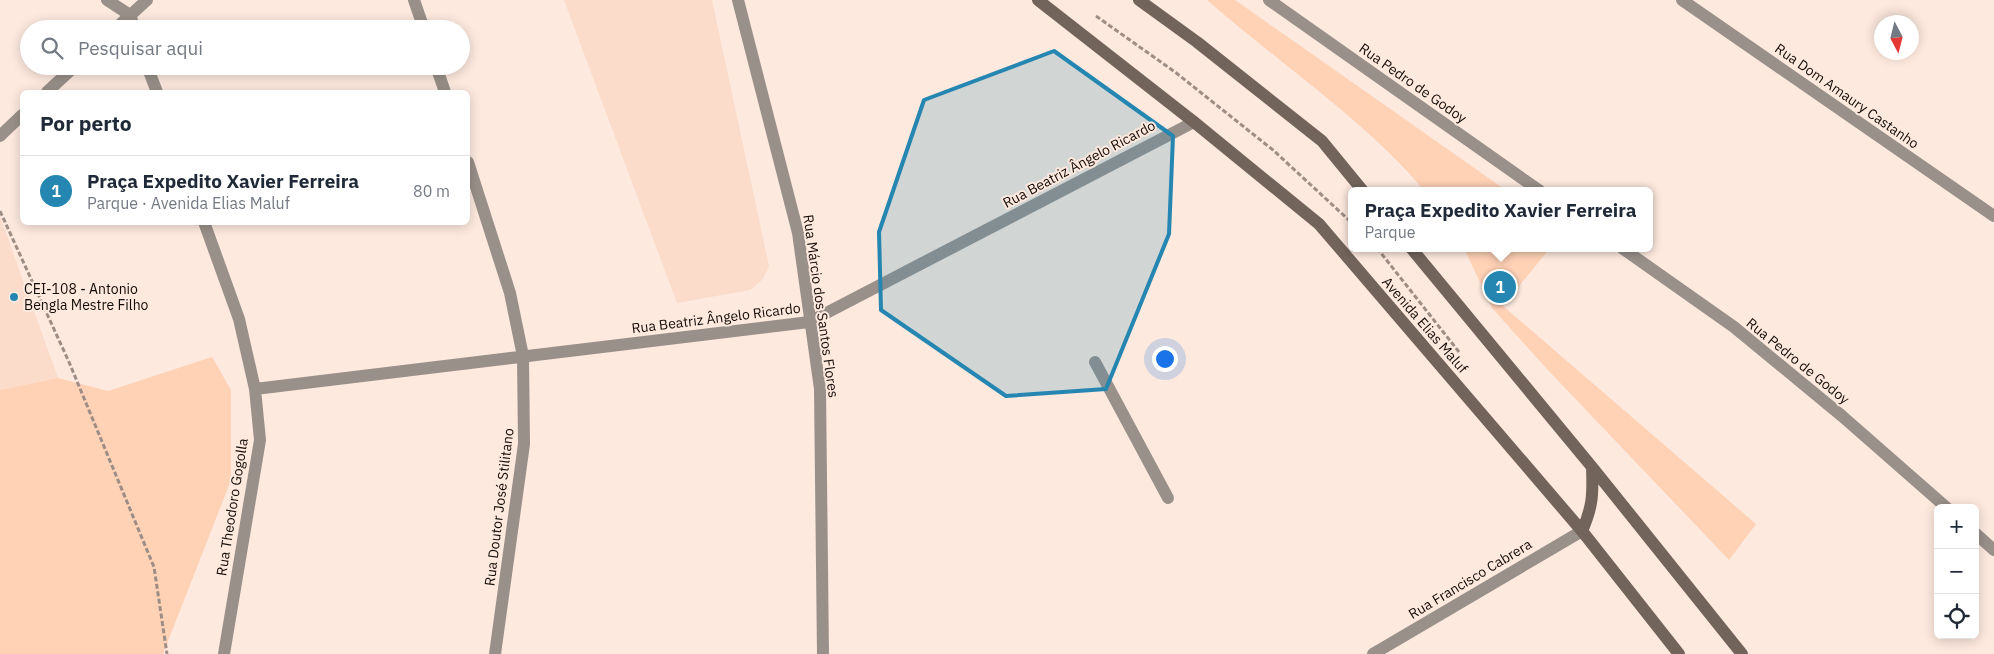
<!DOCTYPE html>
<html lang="pt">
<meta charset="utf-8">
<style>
body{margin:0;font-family:"IBM Plex Sans",sans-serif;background:#f2f2f3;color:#1f2937}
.controls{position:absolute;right:15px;bottom:15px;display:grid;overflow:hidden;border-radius:8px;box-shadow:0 2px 12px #0003}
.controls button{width:45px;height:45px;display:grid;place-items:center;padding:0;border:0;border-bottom:1px solid #e0e1e3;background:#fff;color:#1f2937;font:25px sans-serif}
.compass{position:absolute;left:1874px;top:15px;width:45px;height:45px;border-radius:50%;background:#fff;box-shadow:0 2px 12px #0003;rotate:173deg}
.you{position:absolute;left:1164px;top:358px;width:18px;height:18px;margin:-12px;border:4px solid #fff;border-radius:50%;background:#1a73e8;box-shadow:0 0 0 8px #1a73e833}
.badge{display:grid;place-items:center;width:32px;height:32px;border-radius:50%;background:#2486b1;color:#fff;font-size:16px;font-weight:700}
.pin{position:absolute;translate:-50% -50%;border:2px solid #fff;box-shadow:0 1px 5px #0006}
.popup{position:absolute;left:1348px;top:187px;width:305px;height:65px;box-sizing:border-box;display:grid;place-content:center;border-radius:8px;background:#fff;filter:drop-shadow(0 1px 4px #0005);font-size:16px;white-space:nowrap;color:#747a83}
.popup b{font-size:19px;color:#1f2937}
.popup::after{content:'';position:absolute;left:50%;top:100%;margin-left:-10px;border:10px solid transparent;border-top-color:#fff}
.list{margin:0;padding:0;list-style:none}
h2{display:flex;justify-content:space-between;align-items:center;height:65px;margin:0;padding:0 20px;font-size:21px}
h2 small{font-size:16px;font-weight:400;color:#747a83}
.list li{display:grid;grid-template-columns:32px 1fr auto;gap:15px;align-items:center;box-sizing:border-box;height:70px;padding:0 20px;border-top:1px solid #e0e1e3}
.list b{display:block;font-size:19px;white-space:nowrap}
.list p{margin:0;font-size:16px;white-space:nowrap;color:#747a83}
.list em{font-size:16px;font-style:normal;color:#747a83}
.icon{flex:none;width:28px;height:28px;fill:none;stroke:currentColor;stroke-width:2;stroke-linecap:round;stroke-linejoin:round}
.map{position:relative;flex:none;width:1994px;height:654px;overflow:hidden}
.search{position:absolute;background:#fff;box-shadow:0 2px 12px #0003;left:20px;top:20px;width:450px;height:55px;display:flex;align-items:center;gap:12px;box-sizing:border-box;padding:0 18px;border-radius:28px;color:#747a83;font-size:19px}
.panel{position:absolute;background:#fff;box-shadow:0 2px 12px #0003;left:20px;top:90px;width:450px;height:135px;border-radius:8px}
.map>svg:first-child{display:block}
.built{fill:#fbdcca}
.green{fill:#ffd1b5}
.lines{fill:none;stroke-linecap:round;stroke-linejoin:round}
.path{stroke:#9d8d85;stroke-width:3;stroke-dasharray:5 2.5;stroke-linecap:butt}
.service{stroke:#9a908a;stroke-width:12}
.minor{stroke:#9a908a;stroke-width:12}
.tertiary{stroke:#9a908a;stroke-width:12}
.secondary{stroke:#72645b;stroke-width:12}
.marked{fill:#2486b1;fill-opacity:0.2;stroke:#2486b1;stroke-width:4;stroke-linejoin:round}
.poi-dot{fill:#2486b1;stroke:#fde9de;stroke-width:2}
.labels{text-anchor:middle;stroke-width:4;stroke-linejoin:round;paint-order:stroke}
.street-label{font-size:14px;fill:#130b07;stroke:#fde9de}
.poi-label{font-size:14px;fill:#130b07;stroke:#fde9de;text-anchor:start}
</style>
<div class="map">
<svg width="1994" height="654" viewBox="0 0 1994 654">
<rect width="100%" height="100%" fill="#fde9de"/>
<path class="built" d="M564,0H712L769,266L763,279L750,290L677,303Z
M0,216L58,378L0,390Z"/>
<path class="green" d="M1207,0H1235L1507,191H1424C1401,162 1374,138 1345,113C1300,75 1252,39 1207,0Z
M1464,248H1550L1503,306L1756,524L1729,560L1546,368L1492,308Z
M212,357L231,390V480L163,654H0V390L58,378L108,391Z"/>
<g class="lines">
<path class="path" d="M1096,16L1175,72L1273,150L1351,222
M0,211L69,362L154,567L167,654
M1377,248L1459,352"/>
<path class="service" d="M1095,362L1168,498"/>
<path class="minor" d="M107,0L130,15L135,29
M414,0L424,29
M1269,0L1540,191
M1682,0L1994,216
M115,29L147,0
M147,66L157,92
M436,66L445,92
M47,92L75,66
M0,136L22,115
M468,162L510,293L523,356L524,444L495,654
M204,222L239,319L255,389L260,440L224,654
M1622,248L1734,327L1842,416L1947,508
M255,389L809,322L1194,122
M1975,533L1994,550
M1373,654L1582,531"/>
<path class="tertiary" d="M738,0L798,233L820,389L823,654"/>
<path class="secondary" d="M1038,0L1194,122L1319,224L1582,531L1679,654
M1139,0L1197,42L1322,141L1363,191
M1411,248L1592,467L1742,654
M1582,531C1593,506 1593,494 1592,467"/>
</g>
<path class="marked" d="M1054,51L1173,136L1169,234L1106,389L1006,396L881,310L879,232L924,100Z"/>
<circle class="poi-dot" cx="14" cy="297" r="5"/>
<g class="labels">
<g class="street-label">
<text transform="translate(1413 83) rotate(35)" y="5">Rua Pedro de Godoy</text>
<text transform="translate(1847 96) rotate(35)" y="5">Rua Dom Amaury Castanho</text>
<text transform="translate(1079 164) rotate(-28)" y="5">Rua Beatriz Ângelo Ricardo</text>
<text transform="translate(821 306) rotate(82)" y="5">Rua Márcio dos Santos Flores</text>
<text transform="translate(716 318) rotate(-7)" y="5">Rua Beatriz Ângelo Ricardo</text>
<text transform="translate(1425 325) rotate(49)" y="5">Avenida Elias Maluf</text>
<text transform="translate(1798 361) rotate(39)" y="5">Rua Pedro de Godoy</text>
<text transform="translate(232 507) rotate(-81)" y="5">Rua Theodoro Gogolla</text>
<text transform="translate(499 507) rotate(-83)" y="5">Rua Doutor José Stilitano</text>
<text transform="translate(1470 579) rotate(-31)" y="5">Rua Francisco Cabrera</text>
</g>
<g class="poi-label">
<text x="24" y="294">CEI-108 - Antonio<tspan x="24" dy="16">Bengla Mestre Filho</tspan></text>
</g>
</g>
</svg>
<div class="controls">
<button>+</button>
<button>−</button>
<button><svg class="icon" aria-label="locate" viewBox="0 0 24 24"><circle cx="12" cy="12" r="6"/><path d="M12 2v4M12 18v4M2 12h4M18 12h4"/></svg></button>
</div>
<svg class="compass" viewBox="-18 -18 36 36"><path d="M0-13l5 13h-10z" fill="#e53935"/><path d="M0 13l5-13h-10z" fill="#747a83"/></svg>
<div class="you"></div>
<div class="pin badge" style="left:1500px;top:287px">1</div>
<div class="popup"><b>Praça Expedito Xavier Ferreira</b>Parque</div>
<div class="search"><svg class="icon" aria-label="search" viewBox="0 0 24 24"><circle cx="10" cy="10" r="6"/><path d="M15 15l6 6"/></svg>Pesquisar aqui</div>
<section class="panel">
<h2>Por perto<small></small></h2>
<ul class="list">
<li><span class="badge">1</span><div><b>Praça Expedito Xavier Ferreira</b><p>Parque · Avenida Elias Maluf</p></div><em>80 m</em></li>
</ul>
</section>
</div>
